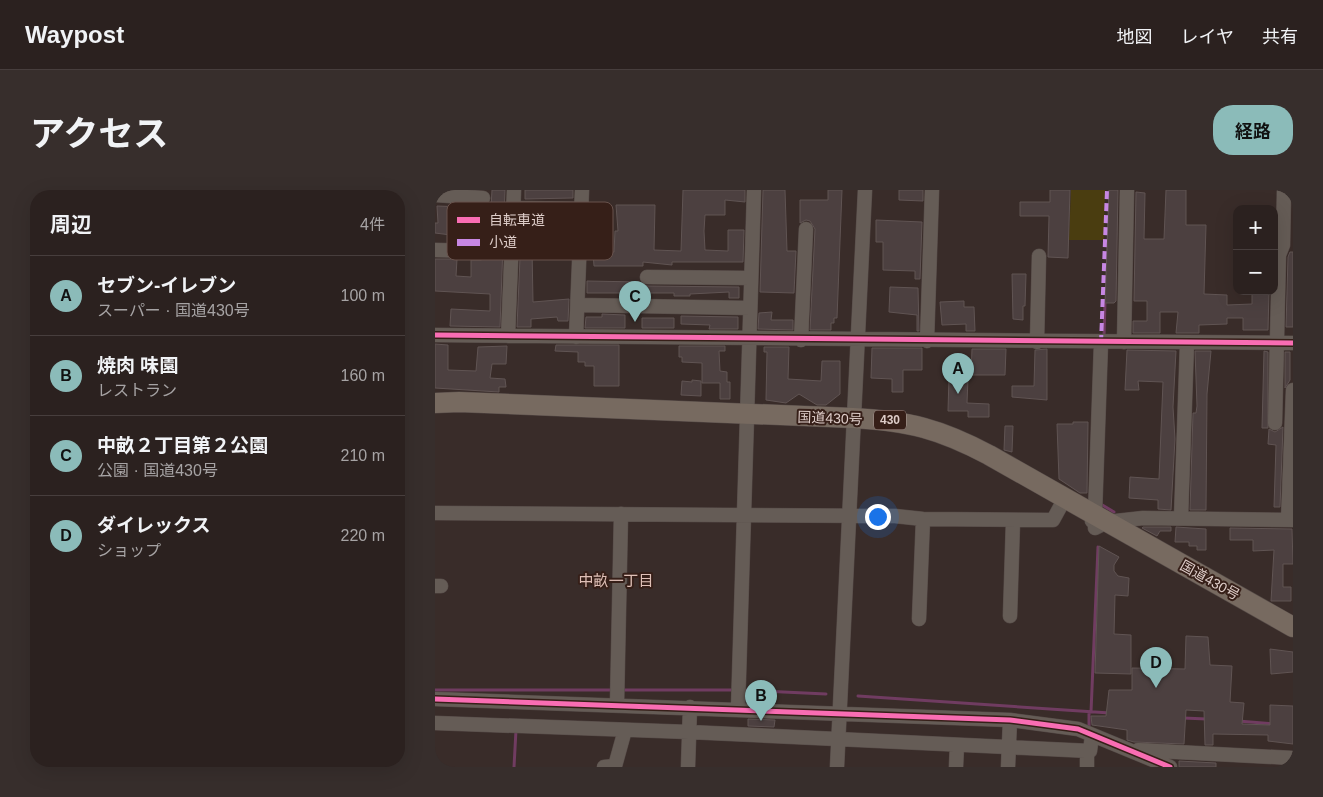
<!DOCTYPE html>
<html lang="ja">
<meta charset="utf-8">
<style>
body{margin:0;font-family:Helvetica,"Noto Sans JP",sans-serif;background:#372e2c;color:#f1f3f6}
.controls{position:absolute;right:15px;top:15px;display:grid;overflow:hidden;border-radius:10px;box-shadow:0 5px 20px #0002}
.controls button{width:45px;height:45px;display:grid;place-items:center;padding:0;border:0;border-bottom:1px solid #473e3d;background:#2b211f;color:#f1f3f6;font:25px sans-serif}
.you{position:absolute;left:442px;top:326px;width:18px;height:18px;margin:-12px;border:4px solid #fff;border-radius:50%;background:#1a73e8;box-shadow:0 0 0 8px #1a73e833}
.badge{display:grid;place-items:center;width:32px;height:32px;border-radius:50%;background:#8bbbb9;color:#111;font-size:16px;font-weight:700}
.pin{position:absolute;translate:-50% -41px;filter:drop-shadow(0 1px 2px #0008)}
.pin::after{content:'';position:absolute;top:26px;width:18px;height:15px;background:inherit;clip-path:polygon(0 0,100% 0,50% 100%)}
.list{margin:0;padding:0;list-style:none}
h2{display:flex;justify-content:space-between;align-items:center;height:65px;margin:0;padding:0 20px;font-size:21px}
h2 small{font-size:16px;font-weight:400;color:#a6a3a4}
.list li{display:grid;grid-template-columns:32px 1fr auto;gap:15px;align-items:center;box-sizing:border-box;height:80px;padding:0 20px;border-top:1px solid #473e3d}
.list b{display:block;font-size:19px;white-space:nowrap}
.list p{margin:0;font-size:16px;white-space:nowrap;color:#a6a3a4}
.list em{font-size:16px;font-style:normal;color:#a6a3a4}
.map{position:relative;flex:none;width:858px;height:577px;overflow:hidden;border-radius:20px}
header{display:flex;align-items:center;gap:30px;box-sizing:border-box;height:70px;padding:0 25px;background:#2b211f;border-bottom:1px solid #473e3d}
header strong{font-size:24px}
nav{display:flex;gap:28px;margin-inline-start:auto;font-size:18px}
.intro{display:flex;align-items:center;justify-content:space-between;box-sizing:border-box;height:120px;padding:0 30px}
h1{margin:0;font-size:35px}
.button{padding:12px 22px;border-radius:20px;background:#8bbbb9;color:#111;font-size:18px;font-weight:700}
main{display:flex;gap:30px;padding:0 30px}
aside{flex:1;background:#2b211f;border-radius:20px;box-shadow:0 5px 20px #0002}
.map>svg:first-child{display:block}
.green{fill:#4a3d10}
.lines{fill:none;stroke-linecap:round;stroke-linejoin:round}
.stream{stroke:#703c61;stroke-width:3}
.building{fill:#4c4040;stroke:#605453}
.minor-casing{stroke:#554a47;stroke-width:15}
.highway-casing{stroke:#554a47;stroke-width:21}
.minor{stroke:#655c56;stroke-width:14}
.highway{stroke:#776a60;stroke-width:20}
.quiet{stroke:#c787e3;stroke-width:4;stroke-dasharray:8 4;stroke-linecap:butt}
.cycleway-casing{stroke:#361f18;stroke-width:8}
.cycleway{stroke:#f96db3;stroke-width:5}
.labels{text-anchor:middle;stroke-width:4;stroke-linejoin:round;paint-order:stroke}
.shield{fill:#361f18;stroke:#ac9994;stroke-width:1}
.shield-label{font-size:12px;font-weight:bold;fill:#decdc9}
.street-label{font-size:14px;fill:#decdc9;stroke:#361f18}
.neighbourhood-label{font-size:15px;fill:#dfc0b7;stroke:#361f18}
.key{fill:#361f18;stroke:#68534d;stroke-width:1}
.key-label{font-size:14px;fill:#decdc9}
</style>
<header>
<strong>Waypost</strong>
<nav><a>地図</a><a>レイヤ</a><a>共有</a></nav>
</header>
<div class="intro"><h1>アクセス</h1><a class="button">経路</a></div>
<main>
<aside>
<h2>周辺<small>4件</small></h2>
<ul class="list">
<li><span class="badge">A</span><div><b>セブン-イレブン</b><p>スーパー · 国道430号</p></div><em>100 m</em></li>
<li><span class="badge">B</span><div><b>焼肉 味園</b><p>レストラン</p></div><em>160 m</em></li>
<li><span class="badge">C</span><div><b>中畝２丁目第２公園</b><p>公園 · 国道430号</p></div><em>210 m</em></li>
<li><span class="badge">D</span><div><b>ダイレックス</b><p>ショップ</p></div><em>220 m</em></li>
</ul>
</aside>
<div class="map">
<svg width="858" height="577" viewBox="0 0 858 577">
<rect width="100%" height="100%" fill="#392c29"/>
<path class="green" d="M636,0H670L669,50H634Z"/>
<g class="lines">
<path class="stream" d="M669,147L670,111
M664,313L679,322
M0,500H179
M186,500H299
M309,500L391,504
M423,506L675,523
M656,522L663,357
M748,528L772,529
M803,531L839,534
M654,536V522
M79,577L81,540"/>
</g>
<path class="building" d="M57,0H70L65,137L15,136L16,119L55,121V104L0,101V69H22L21,86L36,87V70H46L54,66L55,50L36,49V27H26L24,46L0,43V33H3L2,16L56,18Z
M90,0H138V8L90,9Z
M248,0H310V12L290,10V25H270L269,41L270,60L293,61V40H309L308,72H237V75L208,72V76H159L158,62H179L180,41H183L181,15H220L219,60L246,61Z
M328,0H350L352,61H361L359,103L325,102Z
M393,0H407L402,128H399V133H396V140H375L380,39L375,31L371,30L365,33V10H393Z
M464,0H488V11L464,10Z
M615,0H635L633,68L613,67L614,26H585V12H615Z
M674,0H683L681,111L679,113H670Z
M731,0H751V35H771L769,104L792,105V115L817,114V101H834L833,140H808V128H792V134L764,135V143H741L743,122H725V143H698V131H712V111H699L701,2L710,3L709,49H729Z
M441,30L487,32L485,89H480V81L448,80V52H441Z
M86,45H100V58H97L98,112L134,109L133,131H123L122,127L96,129V137H82Z
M855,62H858V137H851L853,67Z
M577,84H591L590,116H588V130L578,129Z
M152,91L205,92L212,96L304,97V108H294V102L255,104V106H239V103H152Z
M455,97L483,98L484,141H482V125L454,122Z
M529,111V117H539L540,141H531V134L507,135L505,112Z
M337,122L336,130H358V140L323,139L324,123Z
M167,124L190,125V138H150L151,127H167Z
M246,126L303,127V139H274L275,135L246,134Z
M207,128H239V138H207Z
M0,154L13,155V180L41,181L43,157L72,156L71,174H57L55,188L70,189L71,197H64V202L0,198Z
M121,155H184V196H159V176H150V172H143V162L120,161Z
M244,156H290V161H284L285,181L292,182V192H295V209H285V193H267V173L247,172V167H244Z
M329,157H354L353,189L386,191L387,171H405V204L391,215H382L364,204L351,213L331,210L332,162H329Z
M437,158H487V180H468V202H457V189L436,188Z
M537,159H571L570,185H536Z
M612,159V210L577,207V196H599L600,160Z
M692,160L741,161L738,217L740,249L736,320L723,319V310L694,308L695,287L724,289L728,192L703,191L704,200H690Z
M760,161H776L772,204L771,320H755L758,223H761L762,216Z
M829,161L833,162V238H827Z
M850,162H855V190L850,198Z
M514,187L533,188L532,213L554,214V227H533V221H513Z
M257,190L266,191V206L246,205L247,191L257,192Z
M638,232H653L652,303H645L624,289L622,234H638Z
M570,236H578L577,262L569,260Z
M848,237L845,317H839L841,255L833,254L834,239L840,242Z
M708,337H736V341H725L722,346L707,338Z
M741,337L771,339V360H762V356H754V352H740Z
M795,338L857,339L858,374H848V397H856V411H836L839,360L818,361V350H795Z
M664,356L684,367L679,375V381L683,386L694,388L693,406L680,405L679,444L696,445V484L660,483Z
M751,446L773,447L775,475L797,476L795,512L809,513L807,534L835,535V515L858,516V554L833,551V545L778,544V555H770L769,521L751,520L749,554L699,552L692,550V540L657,535L656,526H671L674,500H697V478L750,479Z
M835,459L858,462V482L836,484Z
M313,529L340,530L339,537L313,536Z
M744,571L781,573V577H744Z"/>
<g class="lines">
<g class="minor-casing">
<path id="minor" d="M0,5L48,8
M79,18L146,19
M0,60L46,61
M212,87L316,88
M143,115L315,118
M0,145L858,153
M73,146L79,0
M141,147L147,0
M366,150L371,39
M492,151L497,0
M602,152L604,66
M689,152L692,0
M840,233L844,65L848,55L849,0
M0,323L460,326L488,329L618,330L630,308
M746,328L752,153
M853,330L858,200
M657,331L660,324L666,153
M660,338L672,332L708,328L858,330
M0,396H6
M575,426L578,331
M484,429L488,329
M0,509L575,530L643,539L735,577
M182,514L186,324
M303,519L319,0
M0,533L254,542L655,561L657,545
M703,560L858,568
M169,577L180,576L190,540
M253,577L255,517
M402,577L430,0
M521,577L522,555
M573,577L575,530
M652,577V561"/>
</g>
<g class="highway-casing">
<path id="highway" d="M0,213L24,212L418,228C474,231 505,239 554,265L858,437"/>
</g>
<use href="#minor" class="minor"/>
<use href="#highway" class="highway"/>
<path class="quiet" d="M666,153L672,0"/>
<g class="cycleway-casing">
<path id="cycleway" d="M0,145L858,153
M0,509L575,530L643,539L735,577"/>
</g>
<use href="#cycleway" class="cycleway"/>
</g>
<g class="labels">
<rect class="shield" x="439" y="220.5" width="32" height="19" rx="4"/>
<g class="shield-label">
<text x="455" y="234">430</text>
</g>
<g class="street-label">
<text transform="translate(395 228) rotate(2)" y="5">国道430号</text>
<text transform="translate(775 390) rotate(29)" y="5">国道430号</text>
</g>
<g class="neighbourhood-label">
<text x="181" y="396">中畝一丁目</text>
</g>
</g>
<rect x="12" y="12" width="166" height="58" rx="8" class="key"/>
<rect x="22" y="27" width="23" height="6" fill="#f96db3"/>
<rect x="22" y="49" width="23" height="7" fill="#c787e3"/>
<g class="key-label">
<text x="54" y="35">自転車道</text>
<text x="54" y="57">小道</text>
</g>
</svg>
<div class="controls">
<button>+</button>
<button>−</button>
</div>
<div class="you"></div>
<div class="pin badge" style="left:523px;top:204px">A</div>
<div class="pin badge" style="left:326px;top:531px">B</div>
<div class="pin badge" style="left:200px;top:132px">C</div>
<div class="pin badge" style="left:721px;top:498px">D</div>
</div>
</main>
